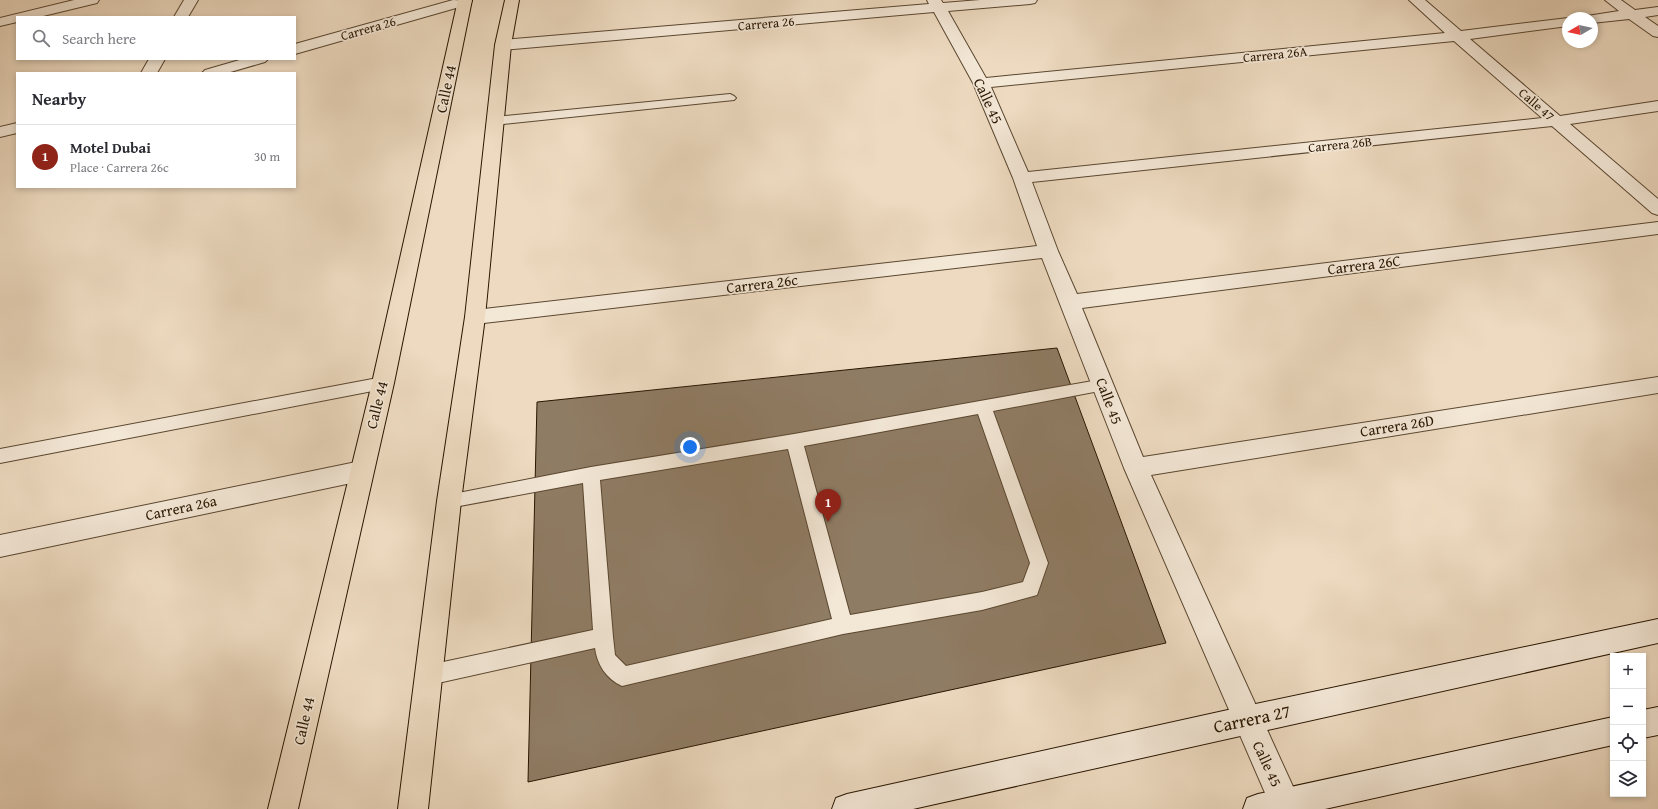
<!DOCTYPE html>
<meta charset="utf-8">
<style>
body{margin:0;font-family:"Gentium Book Plus",serif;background:#f7f7f7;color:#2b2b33}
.controls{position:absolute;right:12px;bottom:12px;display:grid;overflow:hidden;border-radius:0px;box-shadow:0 2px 6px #0003}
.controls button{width:36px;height:36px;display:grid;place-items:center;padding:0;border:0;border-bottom:1px solid #e1e1e2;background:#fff;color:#2b2b33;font:20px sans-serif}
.compass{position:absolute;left:1562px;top:12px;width:36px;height:36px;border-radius:50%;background:#fff;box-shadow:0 2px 6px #0003;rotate:261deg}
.you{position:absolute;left:690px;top:447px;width:14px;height:14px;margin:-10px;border:3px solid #fff;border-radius:50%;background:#1a73e8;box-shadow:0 0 0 6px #1a73e833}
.badge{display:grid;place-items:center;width:26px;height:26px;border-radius:50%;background:#8f2418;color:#fff;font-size:13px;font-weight:700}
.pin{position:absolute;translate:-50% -33px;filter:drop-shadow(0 1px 2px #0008)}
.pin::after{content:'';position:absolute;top:21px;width:14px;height:12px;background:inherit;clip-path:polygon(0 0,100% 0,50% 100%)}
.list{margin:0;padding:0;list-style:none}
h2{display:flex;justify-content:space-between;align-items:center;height:52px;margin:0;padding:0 16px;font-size:17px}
h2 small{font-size:13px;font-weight:400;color:#7c7c81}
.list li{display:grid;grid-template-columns:26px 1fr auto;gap:12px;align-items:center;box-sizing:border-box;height:64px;padding:0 16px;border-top:1px solid #e1e1e2}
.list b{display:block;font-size:15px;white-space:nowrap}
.list p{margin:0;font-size:13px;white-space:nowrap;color:#7c7c81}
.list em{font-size:13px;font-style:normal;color:#7c7c81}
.icon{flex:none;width:22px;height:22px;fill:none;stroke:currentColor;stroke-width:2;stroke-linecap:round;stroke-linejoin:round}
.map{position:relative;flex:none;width:1658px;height:809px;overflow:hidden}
.search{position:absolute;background:#fff;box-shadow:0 2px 6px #0003;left:16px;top:16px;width:280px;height:44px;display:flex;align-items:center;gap:10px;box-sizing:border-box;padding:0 14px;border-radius:0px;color:#7c7c81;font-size:15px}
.panel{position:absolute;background:#fff;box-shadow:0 2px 6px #0003;left:16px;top:72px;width:280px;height:116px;border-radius:0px}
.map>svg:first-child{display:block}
.building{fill:#8f7c64;stroke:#291600}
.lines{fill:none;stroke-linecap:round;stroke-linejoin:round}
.lane-casing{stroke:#5a4730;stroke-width:2}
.street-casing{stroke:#5a4730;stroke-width:2}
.secondary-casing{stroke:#291600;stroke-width:2}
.primary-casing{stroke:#291600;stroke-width:2}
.lane{fill:#f3e7d6;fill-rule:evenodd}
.street{fill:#f3e7d6;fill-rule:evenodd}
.secondary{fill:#f3e7d6;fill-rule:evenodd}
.primary{fill:#eddac0;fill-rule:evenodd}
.labels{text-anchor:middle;stroke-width:3.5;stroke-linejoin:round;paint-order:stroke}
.far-street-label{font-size:13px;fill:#291600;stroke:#f3e7d6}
.street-label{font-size:15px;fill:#291600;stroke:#f3e7d6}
.near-street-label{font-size:18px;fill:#291600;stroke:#f3e7d6}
</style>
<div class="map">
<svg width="1658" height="809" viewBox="0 0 1658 809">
<rect width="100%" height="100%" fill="#eddac0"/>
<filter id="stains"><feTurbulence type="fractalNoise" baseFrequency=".005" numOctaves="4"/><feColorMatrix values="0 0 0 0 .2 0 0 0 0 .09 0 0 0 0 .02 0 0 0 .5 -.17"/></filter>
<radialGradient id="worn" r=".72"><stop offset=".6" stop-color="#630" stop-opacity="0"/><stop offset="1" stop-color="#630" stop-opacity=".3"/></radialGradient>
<path class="building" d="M1057,348L1166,643L528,782L537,402Z"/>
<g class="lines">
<g class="lane-casing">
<path id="lane" d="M730,94L734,96L736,98L734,100L494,125L490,124L488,121L490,118L494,117Z
M383,377L389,379L391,383L389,387L383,389L0,463V449Z
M1104,379L1110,381L1112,385L1110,389L993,411L1048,563L1037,595L982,610L843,634L622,686C606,679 597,664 595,648L429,685L422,682L419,675L422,668L429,665L593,630L583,483L449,508L443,506L440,501L443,496L591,467L794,434ZM978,414L1030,563L1023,582L982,592L850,615L804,446ZM788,449L832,619L626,666L615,655L613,637L600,480Z"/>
</g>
<g class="street-casing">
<path id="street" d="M74,0H99L97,3L39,17H17V22L0,26V18Z
M184,0H198L188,17H174Z
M453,0L472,1L470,4L295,54V44Z
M927,0H941L943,3L980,0H1037L1035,3L1030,4L948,11L986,78L1445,33L1409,0H1425L1461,31L1568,18H1569H1568V26L1470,39L1560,116L1658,101V111L1570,124L1658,199V215L1652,213L1552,126L1032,182L1058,251L1077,294L1658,222V234L1082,308L1143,457L1658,377V393L1151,475L1295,791L1299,802L1296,809H1272L1124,468L1042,258L475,324L468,322L465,317L468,312L475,310L1037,246L1013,178L973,83L934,12L503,50L498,48L495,45L498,42L503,40L929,4ZM1454,41L1542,118L1028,172L991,87Z
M1605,0H1621L1635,10L1658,7V15L1645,17L1658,26V37L1653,36L1629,19L1592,23V18H1585L1587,16L1619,11Z
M149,59H165L157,73H141Z
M243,59H268L265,62L227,73H202L205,70Z
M17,123V133L0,137V127Z
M361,461L369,464L373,471L369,478L361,481L0,557V535Z"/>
</g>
<g class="secondary-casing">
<path id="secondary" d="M1658,619V643L913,809H832L836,798L847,794L1246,706Z
M1658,707V735L1643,738V710Z
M1613,717V745L1325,809H1243L1247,798L1258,794Z"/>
</g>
<g class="primary-casing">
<path id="primary" d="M458,0H472L394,383L298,809H268L372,383Z
M505,0H519L511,45L485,317L461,501L428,809H398L437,501L465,317L495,45Z"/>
</g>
<use href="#lane" class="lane"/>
<use href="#street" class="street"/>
<use href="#secondary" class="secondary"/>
<use href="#primary" class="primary"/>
</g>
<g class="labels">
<g class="far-street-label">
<text transform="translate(766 23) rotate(-5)" y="5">Carrera 26</text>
<text transform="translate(368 28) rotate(-16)" y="5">Carrera 26</text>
<text transform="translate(1275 54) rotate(-6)" y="5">Carrera 26A</text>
<text transform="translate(1537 104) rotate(41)" y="5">Calle 47</text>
<text transform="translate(1340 144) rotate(-6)" y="5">Carrera 26B</text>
</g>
<g class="street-label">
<text transform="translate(446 89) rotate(-78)" y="5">Calle 44</text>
<text transform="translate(988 101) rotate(65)" y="5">Calle 45</text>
<text transform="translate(1364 265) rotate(-7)" y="5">Carrera 26C</text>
<text transform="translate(762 284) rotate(-7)" y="5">Carrera 26c</text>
<text transform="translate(1109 401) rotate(69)" y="5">Calle 45</text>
<text transform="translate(377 405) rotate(-76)" y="5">Calle 44</text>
<text transform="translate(1397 426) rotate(-9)" y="5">Carrera 26D</text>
<text transform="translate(181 508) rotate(-12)" y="5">Carrera 26a</text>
<text transform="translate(304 721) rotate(-77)" y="5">Calle 44</text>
<text transform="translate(1267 764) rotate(65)" y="5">Calle 45</text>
</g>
<g class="near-street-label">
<text transform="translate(1252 719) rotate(-12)" y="6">Carrera 27</text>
</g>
</g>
<rect width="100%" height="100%" filter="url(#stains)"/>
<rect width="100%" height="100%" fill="url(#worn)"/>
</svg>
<div class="controls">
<button>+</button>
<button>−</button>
<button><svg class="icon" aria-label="locate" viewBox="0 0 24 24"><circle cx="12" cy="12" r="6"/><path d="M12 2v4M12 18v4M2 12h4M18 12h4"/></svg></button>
<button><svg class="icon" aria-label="layers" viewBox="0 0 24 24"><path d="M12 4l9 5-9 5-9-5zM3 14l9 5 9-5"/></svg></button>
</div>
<svg class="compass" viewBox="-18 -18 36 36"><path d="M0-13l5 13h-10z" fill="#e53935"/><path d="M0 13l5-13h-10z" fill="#7c7c81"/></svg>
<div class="you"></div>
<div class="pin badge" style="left:828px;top:522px">1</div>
<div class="search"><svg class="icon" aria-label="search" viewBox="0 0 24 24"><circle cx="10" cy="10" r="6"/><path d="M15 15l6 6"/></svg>Search here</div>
<section class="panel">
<h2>Nearby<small></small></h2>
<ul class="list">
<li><span class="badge">1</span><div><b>Motel Dubai</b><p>Place · Carrera 26c</p></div><em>30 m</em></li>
</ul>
</section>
</div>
